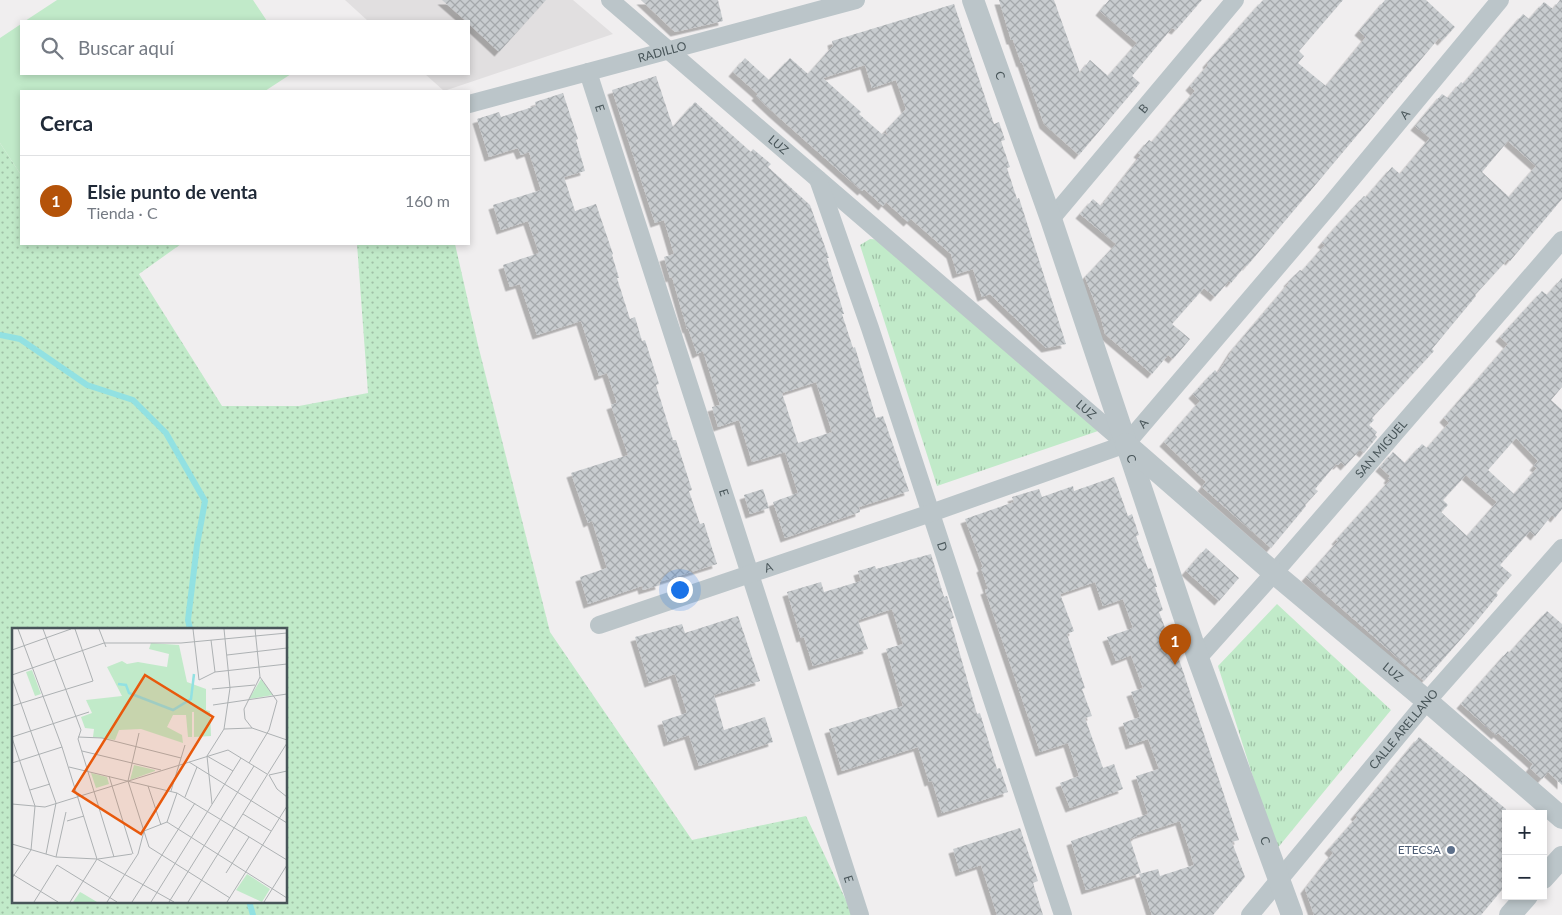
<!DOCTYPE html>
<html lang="es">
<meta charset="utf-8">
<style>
body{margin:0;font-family:Lato,sans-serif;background:#f6f6f7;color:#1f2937}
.controls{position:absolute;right:15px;bottom:15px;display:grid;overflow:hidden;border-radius:0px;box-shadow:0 2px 8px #0003}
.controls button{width:45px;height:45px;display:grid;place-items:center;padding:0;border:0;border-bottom:1px solid #e0e1e3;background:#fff;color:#1f2937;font:25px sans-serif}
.you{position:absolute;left:679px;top:589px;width:18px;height:18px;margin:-12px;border:4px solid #fff;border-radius:50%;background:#1a73e8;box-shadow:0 0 0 8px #1a73e833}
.badge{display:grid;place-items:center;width:32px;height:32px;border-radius:50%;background:#b45309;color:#fff;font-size:16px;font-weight:700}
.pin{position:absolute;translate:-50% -41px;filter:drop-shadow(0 1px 2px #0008)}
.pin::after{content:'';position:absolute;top:26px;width:18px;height:15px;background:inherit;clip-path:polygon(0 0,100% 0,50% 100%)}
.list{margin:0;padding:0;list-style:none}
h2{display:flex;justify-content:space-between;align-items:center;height:65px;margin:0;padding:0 20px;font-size:21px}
h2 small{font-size:16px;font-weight:400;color:#747a83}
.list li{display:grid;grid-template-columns:32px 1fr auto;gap:15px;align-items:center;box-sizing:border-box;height:90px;padding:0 20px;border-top:1px solid #e0e1e3}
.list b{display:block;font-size:19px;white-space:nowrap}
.list p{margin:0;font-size:16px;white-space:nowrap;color:#747a83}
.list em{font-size:16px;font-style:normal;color:#747a83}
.icon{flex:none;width:28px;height:28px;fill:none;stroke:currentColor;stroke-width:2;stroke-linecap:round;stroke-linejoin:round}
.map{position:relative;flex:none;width:1562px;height:915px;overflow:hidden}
.search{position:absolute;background:#fff;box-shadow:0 2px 8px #0003;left:20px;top:20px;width:450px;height:55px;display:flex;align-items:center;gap:12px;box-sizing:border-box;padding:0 18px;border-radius:0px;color:#747a83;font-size:19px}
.panel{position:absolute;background:#fff;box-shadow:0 2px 8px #0003;left:20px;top:90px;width:450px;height:155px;border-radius:0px}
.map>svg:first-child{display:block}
.education{fill:#e1dfe0}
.grass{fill:url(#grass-dots);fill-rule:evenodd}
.park{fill:url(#park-tufts)}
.garden{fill:#c1eac9}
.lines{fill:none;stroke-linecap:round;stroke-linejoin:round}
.stream{stroke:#92e1e2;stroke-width:6}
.building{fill:url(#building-cross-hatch);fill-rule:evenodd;filter:url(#shadow)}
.minor{stroke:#bbc5c9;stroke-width:18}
.tertiary{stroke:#bbc5c9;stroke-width:22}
.service-dot{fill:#5c6f8a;stroke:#fff;stroke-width:2}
.labels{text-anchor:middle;stroke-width:4;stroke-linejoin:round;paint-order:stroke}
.street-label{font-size:12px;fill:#485559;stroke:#fff}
.service-label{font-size:12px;fill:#4e5e75;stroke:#fff;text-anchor:end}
.inset-river{fill:none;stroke:#92e1e2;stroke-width:2.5}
.inset-road{fill:none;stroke:#adb1b3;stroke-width:1}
.view{fill:#e8590c;fill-opacity:0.15;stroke:#e8590c;stroke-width:2.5}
.inset-edge{fill:none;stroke:#485559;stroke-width:2.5}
</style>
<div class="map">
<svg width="1562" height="915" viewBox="0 0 1562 915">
<defs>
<pattern id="grass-dots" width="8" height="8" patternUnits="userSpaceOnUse" patternTransform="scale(1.25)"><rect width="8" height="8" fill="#c1eac9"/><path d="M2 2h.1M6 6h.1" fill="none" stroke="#9fc0a6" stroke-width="1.8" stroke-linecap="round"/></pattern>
<pattern id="park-tufts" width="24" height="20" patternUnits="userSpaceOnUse" patternTransform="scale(1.25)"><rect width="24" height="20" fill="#c1eac9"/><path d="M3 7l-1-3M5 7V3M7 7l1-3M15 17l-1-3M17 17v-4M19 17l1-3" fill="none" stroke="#9fc0a6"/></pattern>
<pattern id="building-cross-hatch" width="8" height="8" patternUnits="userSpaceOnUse" patternTransform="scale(1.25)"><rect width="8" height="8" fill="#c8cccf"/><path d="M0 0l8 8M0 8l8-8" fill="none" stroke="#a4a8ab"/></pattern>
<filter id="shadow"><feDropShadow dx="-4.5" dy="4.5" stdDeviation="0" flood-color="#0004"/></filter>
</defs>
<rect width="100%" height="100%" fill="#f0eeef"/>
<path class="education" d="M345,0H573L613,34L444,91L425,74H469V21H368Z"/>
<path class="grass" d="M0,143L21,175V244H181L139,274L222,406H299L368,393L357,244H455L478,345L550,632L692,840L806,816L853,915H0ZM14,629H286V901H14Z"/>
<path class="park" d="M870,239L884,240L1101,430L937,486L860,245Z
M1277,604L1391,710L1276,850L1218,666Z"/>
<path class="garden" d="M57,0H253L267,21H25Z
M21,24V74H291L265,91H21V175L0,143V38Z"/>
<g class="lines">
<path class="stream" d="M0,335L20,339L87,385L133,400L166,433L205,501L197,545L188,620L190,629
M249,901L253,915"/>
</g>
<path class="building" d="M442,0H546L499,52L469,24V21H466Z
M641,0H718L723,21L675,32Z
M999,0H1054L1080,73L1090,60L1108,76L1137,43L1100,11L1109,0H1202L1176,30L1172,28L1132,76L1140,83L1079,155L1044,124L1022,62L1021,63L1013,40H1011Z
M1263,0H1343L1299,51L1304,56L1298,63L1326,86L1366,37L1359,31L1385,0H1426L1455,27L1442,41L1439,38L1247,266L1246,265L1231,283L1229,281L1215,297L1204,288L1172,324L1190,339L1173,359L1168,355L1152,374L1105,334L1101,318L1085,277L1116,244L1080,214L1093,199L1101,206L1141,155L1138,153L1149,140L1152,142L1195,91L1190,86L1208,65L1207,63Z
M1560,0H1562V199L1510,261L1508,259L1475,295L1476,296L1432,349L1434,351L1372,418L1374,420L1369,425L1377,432L1375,435L1377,437L1364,453L1360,450L1345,466L1341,462L1338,465L1336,464L1315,489L1318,491L1305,505L1306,506L1271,548L1202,487L1206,482L1164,442L1200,401L1193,394L1215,370L1218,373L1233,349L1289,283L1288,282L1300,270L1302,271L1325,245L1322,243L1339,223L1364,196L1366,197L1392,167L1400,174L1430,138L1415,126L1442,94L1448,98L1461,82L1463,84L1523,14L1529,19L1544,2L1553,9ZM1508,141L1536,166L1509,197L1482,172Z
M954,4L994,124L999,122L1005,140L1001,141L1010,167L1007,168L1017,199L1019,198L1066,344L1046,348L990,294L982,297L973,269L957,274L951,254L911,219L908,222L886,202L883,206L864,189L862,191L774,113L756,96L758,94L733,72L745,58L769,80L790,58L808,74L833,46L832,41ZM865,65L872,88L896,80L906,109L886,130L888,136L884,133L883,135L859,114L861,112L823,78Z
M656,76L673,127L695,102L751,152L753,149L771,164L768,167L810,205L829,258H827L844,314H842L853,348L855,347L876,418L883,416L909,491L859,507L860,512L785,538L773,502L798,493L785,452L752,462L739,420L718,427L712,407L720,405L703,351L697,354L688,328L687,329L672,277L670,278L664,257L674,254L664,220L655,223L612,90ZM816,382L832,432L798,443L782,393Z
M563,93L578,139L576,140L585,171L564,177L575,211L596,204L613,254L612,255L619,278H617L630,319L635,317L642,341L645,340L659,384L656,385L673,440H676L692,490L689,491L700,524L704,523L717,564L659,582L660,585L643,590L642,586L588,604L580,577L607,568L592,521L588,523L571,473L628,455L611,405L617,403L607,373L599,376L581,321L537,335L520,284L510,287L503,265L539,253L528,221L501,230L493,205L541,190L529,152L521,155L518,148L489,157L477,119L499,112L501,117L536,106L535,102Z
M1562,278V387L1551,400L1562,410V509L1555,518L1552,515L1535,536L1530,531L1500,565L1512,575L1496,593L1498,595L1476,622L1424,681L1306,577L1338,541L1336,540L1390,480L1388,479L1390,476L1380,467L1393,452L1405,463L1422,444L1427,448L1449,423L1444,418L1508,344L1500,337L1542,291L1547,295ZM1516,438L1538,461L1534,466L1537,468L1514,494L1488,470ZM1466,475L1497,502L1467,536L1441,512L1448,505L1443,500Z
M1114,477L1128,516L1132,514L1139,535L1136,536L1148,569L1151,568L1157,587H1155L1163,610L1159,612L1172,646L1174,645L1183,671L1239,840L1232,842L1245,877L1213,915H1152L1139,874L1158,869L1160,876L1194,865L1180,821L1137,835V836L1130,839L1141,873L1086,890L1071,841L1148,814L1136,776L1159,769L1148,739L1130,745L1123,723L1140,717L1131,692L1143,688L1131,655L1116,661L1107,637L1133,628L1123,599L1103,606L1095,582L1060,594L1074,631L1067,634L1085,688L1082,689L1092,716L1085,718L1103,768L1114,764L1123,789L1070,808L1060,783L1079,776L1068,743L1040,752L985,590L988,589L981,568L983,567L965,519L1014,502L1012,497L1039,489L1042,497L1073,486L1074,491Z
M763,489L769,508L750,514L744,495Z
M1206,548L1239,578L1219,601L1186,571Z
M931,554L944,597L947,596L954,618L950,619L977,714L980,713L997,769L1000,768L1008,792L942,813L932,781L929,782L918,747L842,771L829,729L903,706L886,649L903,644L892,609L858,620L868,649L813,666L804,637L801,638L787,592L821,582L824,592L861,581L858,571L875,566L876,569Z
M1547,611L1562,624V785L1548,772L1542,779L1530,768L1533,764L1498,733L1496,735L1461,704L1508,651L1509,653Z
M738,616L760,681L714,695L724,730L765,717L773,742L699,766L689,735L668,742L662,721L687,713L675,674L649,683L635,637L682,624L685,633Z
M1419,737L1506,809V885L1481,915H1314L1305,889L1333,853L1329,849L1357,817L1355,815Z
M1020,828L1038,881L1033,883L1043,915H997L981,865L960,872L953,849Z"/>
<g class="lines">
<g class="minor">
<path id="s1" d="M610,0L1126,444"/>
<path id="s2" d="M588,72L860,915"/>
<path id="s3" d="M469,104L856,0"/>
<path id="s4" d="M818,179L870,328L1063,915"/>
<path id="s5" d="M1051,219L1235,0"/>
<path id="s6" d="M599,625L931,513L1126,444L1330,205L1500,0"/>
<path id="s7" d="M1198,658L1274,573L1562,240"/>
<path id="s8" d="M1250,915L1427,701L1562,548"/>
</g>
<g class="tertiary">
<path id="s9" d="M973,0L1051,219L1198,658L1292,915"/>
<path id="s10" d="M1126,444L1274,573L1427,701L1562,818"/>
<path d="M1543,878L1562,857"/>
<path d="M1510,915L1527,896"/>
</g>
</g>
<circle class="service-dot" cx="1451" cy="850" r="5"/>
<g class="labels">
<g class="street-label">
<text dy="4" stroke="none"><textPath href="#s3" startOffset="200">RADILLO</textPath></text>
<text dy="4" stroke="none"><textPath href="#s9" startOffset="80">C</textPath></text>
<text dy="4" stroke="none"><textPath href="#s2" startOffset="38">E</textPath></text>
<text dy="4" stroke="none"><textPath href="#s5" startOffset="144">B</textPath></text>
<text dy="4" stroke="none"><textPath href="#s6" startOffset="989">A</textPath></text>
<text dy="4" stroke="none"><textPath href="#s1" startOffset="222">LUZ</textPath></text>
<text dy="4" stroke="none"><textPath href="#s1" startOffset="628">LUZ</textPath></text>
<text dy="4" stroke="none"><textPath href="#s6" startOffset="584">A</textPath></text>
<text dy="4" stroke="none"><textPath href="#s7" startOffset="278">SAN MIGUEL</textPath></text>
<text dy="4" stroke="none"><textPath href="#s9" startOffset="485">C</textPath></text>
<text dy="4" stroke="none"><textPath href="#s2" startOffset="442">E</textPath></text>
<text dy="4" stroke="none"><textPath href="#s4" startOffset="388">D</textPath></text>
<text dy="4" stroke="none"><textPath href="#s6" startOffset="179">A</textPath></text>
<text dy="4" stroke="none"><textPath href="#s10" startOffset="351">LUZ</textPath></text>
<text dy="4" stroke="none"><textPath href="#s8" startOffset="241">CALLE ARELLANO</textPath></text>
<text dy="4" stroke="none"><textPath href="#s9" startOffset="890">C</textPath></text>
<text dy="4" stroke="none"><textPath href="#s2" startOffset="848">E</textPath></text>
</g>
<g class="service-label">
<text x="1441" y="854">ETECSA</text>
</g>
</g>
<g transform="translate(12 628)">
<rect width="275" height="275" fill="#f0eeef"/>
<path d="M139,15L167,17L175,54L194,61V82L198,83L180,84V109H176L174,87H161L155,99L170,107L171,115L129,101L107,102L103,112L81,109L82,101L73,100L69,89L80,85L74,72L110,68L95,39L110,33L115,36L126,34L155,39L157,26L137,21Z" fill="#c1eac9"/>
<path d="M20,42L29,66L23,68L14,44ZM249,51L261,67L237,71ZM122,137L143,142V143L118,152ZM79,145L95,149L97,156L84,160ZM235,246L258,261L250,274L224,262ZM68,264L70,265L85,274H61Z" fill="#c1eac9"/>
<path d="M182,83H198L199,108L182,109Z" fill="#c1eac9"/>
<path class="inset-river" d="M106,56L114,57L117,65L161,82L179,71L182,46"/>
<path class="inset-road" d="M6,1L50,119L85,231M31,1L69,102L66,111L102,229M87,1L94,19M181,1L187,52L203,44L275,36M199,12L203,44M0,22L59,1M215,27L275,20M0,47L92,15H169L275,5M0,50L44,175L34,226M200,61L243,57M201,77L275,66M0,78L81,53L63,1M240,100L233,91L232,81L248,49L243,1M212,101L240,100L275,112M127,105L116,153L137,219L218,270M0,109L77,84M66,109L90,110L169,130M0,110L23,178L19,222L0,250M70,123L149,142M195,128L212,101L218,60L212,1M195,128L200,176M195,128L221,143M177,134L275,195M0,135L50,119M237,135L257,102L265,73L248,49M57,139L165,165L275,232M257,147L265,161L275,169M257,147L275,143M97,148L121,226M136,158L149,197M18,162L38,156M159,163L173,117M173,169L185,139M0,176L33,179L216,122L255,146M231,186L259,203M55,193L72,188M155,194L275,270M0,216L44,229L85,231L162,274M44,229L54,184M86,231L120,226M214,245L237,209M0,246L46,274M22,274L45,237L105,274M58,274L85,231M95,274L126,226L132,203L155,194L165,165M120,274L183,175M139,274L229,130M157,274L242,138M176,274L275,115M215,274L275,178M252,274L275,237"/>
<path class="view" d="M133,47L201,89L129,206L61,163Z"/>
<rect width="275" height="275" class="inset-edge"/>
</g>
</svg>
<div class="controls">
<button>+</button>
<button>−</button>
</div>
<div class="you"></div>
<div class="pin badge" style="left:1175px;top:665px">1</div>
<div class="search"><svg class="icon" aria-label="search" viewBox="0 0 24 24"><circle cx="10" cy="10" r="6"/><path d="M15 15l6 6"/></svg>Buscar aquí</div>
<section class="panel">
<h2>Cerca<small></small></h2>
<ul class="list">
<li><span class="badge">1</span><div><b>Elsie punto de venta</b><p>Tienda · C</p></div><em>160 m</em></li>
</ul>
</section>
</div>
